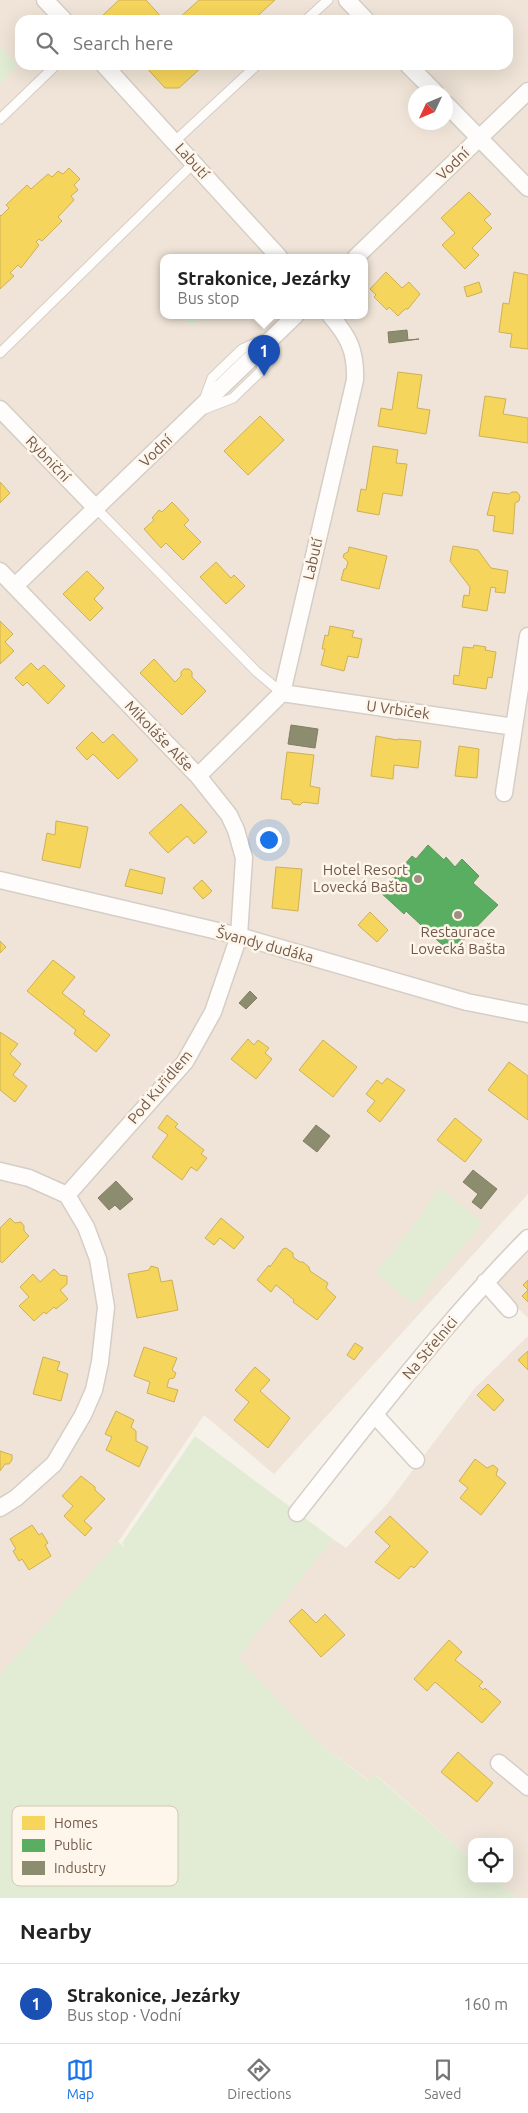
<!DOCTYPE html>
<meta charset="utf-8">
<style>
body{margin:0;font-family:Ubuntu,sans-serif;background:#f2f2f2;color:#222}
.controls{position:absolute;right:15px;bottom:15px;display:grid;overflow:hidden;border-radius:10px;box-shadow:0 5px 20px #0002}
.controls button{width:45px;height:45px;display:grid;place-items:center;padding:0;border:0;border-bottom:1px solid #e0e0e0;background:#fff;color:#222;font:25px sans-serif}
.compass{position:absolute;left:408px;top:85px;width:45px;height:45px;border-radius:50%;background:#fff;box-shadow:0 5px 20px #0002;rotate:226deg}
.you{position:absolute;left:268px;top:839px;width:18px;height:18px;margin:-12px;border:4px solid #fff;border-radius:50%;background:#1a73e8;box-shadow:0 0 0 8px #1a73e833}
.badge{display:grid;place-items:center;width:32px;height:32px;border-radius:50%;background:#1a73e8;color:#fff;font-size:16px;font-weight:700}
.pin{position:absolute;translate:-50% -41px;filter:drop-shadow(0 1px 2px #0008)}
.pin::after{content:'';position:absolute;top:26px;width:18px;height:15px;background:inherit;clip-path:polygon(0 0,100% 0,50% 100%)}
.popup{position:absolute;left:160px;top:254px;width:208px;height:65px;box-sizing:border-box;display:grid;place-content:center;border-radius:10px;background:#fff;filter:drop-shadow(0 1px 4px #0005);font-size:16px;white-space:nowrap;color:#767676}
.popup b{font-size:19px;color:#222}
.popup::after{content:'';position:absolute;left:50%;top:100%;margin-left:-10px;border:10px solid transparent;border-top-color:#fff}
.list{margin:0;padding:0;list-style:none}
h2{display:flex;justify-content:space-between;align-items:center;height:65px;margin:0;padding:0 20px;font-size:21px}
h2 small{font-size:16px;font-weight:400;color:#767676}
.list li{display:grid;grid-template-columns:32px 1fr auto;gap:15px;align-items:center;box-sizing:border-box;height:80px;padding:0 20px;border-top:1px solid #e0e0e0}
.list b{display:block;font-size:19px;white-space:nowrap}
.list p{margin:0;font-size:16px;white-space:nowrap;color:#767676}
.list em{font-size:16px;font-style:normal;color:#767676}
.icon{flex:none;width:28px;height:28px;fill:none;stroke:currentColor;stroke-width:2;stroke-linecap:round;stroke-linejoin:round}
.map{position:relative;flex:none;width:528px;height:1898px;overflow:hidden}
.search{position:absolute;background:#fff;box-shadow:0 5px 20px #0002;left:15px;right:15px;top:15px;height:55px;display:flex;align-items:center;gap:12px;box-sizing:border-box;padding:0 18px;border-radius:15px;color:#767676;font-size:19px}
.sheet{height:145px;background:#fff}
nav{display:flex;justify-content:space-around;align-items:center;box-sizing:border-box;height:70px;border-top:1px solid #e0e0e0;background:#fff;font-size:14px;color:#767676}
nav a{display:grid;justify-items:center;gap:2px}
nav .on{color:#1a73e8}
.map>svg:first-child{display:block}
.residential{fill:#efe4d7;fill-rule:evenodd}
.green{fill:#e2ecd4}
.homes{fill:#f6d55c;stroke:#ceb057}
.public{fill:#5aae61;stroke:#61945a}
.industry{fill:#8c8c6e;stroke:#847d64}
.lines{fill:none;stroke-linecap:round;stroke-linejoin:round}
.lane-casing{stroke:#d5cec7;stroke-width:11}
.street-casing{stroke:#d5cec7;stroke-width:19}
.lane{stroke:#fefdfc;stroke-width:9}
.street{stroke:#fefdfc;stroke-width:16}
.poi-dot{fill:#a08e82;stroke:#fef6ea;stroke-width:2}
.labels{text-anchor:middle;stroke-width:5;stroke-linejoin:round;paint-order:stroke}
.street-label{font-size:15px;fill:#71594b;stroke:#fef6ea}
.poi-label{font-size:15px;fill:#71594b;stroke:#fef6ea;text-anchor:end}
.key{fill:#fef6ea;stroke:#d4c7ba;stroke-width:1}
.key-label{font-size:14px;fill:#71594b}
</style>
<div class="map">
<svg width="528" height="1898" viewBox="0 0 528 1898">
<rect width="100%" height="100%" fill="#f6f1e9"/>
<path class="residential" d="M0,0H528V1194L274,1474L204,1415L118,1542L0,1675ZM20,20H508V65H20ZM416,92H446V122H416ZM164,257H364V315H164Z
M528,1245V1318L491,1281Z
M528,1336V1898H517L495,1879H509V1842H472V1859L375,1774L369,1781L317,1741L237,1657L333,1539L346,1548L388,1503L475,1388Z"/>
<path class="green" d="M0,46L15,62L16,67L0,84Z
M179,315H203L192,327Z
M440,1188L483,1223L414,1304L375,1273L425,1211L424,1209Z
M195,1436L333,1539L238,1657L317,1741L368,1781L374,1774L472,1859V1879H495L517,1898H0V1675L118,1542L125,1547L122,1543Z"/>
<path class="homes" d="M119,0H146L164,20H103L101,17Z
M199,0H275L253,20H177Z
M144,65H204L179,88H165Z
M69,168L80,179L74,185L78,190L71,196L74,200L58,217L62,221L42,241L39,239L36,242L39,245L21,268L18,265L10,273L14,276L0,289V215L1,216L9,208L6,205L27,185L31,189L48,174L52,177L58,171L63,174Z
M469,192L491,214L484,220L492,228L472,248L479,255L465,269L442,245L455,233L441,218Z
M386,272L402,288L409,282L420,294L408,309H405L398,316L389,307L387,310L374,297L376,295L370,289Z
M514,272L528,275V349L510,347L512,334L499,332L503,303L509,304Z
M479,282L482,292L467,297L464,287Z
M398,372L422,375L417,408L430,410L426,434L378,426L381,408L392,410Z
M485,396L506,399L503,414L528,418V443L479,436Z
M260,416L284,440L248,475L224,451Z
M373,446L398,450L396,463L407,464L402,496L383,493L379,515L357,511L361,489L366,490Z
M0,482L10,493L0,503Z
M493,492L509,494L512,492H517L520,496L519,501L515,503L513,534L493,531L495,516L487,515Z
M172,502L189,520L184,525L201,542L183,560L166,543L161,548L144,529L154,520L152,518L159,510L162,512Z
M453,546L478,550L491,568L508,571L505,593L495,592L496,588L491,587L487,611L462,607L464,595L469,596L470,587L450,561Z
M349,547L387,556L379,589L341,580L344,569H346L348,562L343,557L344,554L348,552Z
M216,562L231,578L234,575L245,586L226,604L200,577Z
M87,571L104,588L94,599L103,608L90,621L63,594Z
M0,621L13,634L5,642L14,651L0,664Z
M330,626L354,631L352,637L362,639L358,658L348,656L344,671L321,665L325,649H322L325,635L328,636Z
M474,645L486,647L485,650L496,652L492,678L488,677L486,689L453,684L454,675L459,676L463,647L473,648Z
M154,659L175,682L181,676V672L184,669H189L192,672V677L206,691L182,715L140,673Z
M31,663L38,670L44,665L65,686L48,704L27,682L23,686L15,678Z
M92,732L103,743L113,734L138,760L118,779L93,754L87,760L76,748Z
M376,736L397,740L398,739L421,741L418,768L394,765L393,779L371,776Z
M459,746L479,749L477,778L455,776Z
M287,752L314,755L310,786L320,788L318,804L303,802L300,805L293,804L291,800L281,799Z
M181,804L207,832L194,844L187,836L168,853L149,833Z
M56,821L88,827L80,868L42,860L47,833L55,835Z
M276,867L302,869L298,911L272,908Z
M130,869L165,878L162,894L125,886Z
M202,880L212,891L203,899L193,888Z
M370,912L388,930L377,942L358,925Z
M0,941L6,947L0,953Z
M53,960L75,977L62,993L85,1011L83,1014L110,1035L96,1052L74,1034L76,1030L27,991Z
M0,1032L18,1044L10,1054L21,1064L13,1075L27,1086L15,1102L0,1090Z
M248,1039L254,1045L258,1040L269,1048L265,1053L272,1059L256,1079L231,1059Z
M323,1040L357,1067L333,1097L299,1070Z
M509,1062L528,1076V1120L488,1090Z
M387,1078L405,1090L380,1122L367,1111L375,1101L366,1094L377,1080L382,1084Z
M167,1115L178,1124L175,1127L204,1150L201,1154L207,1158L197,1171L191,1167L182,1180L152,1157L168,1135L158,1128Z
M455,1118L482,1140L465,1162L437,1140Z
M10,1218L15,1223L21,1222L24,1226V1231L29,1236L2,1263L0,1261V1228Z
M221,1218L244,1237L234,1249L220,1238L214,1245L205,1238Z
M286,1248L293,1253V1257L300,1262H303L309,1267L310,1271L328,1283L326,1288L336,1297L317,1320L293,1302L294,1300L276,1285L271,1292L257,1280L269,1265L270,1267L283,1249Z
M151,1266L158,1268L161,1282L172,1280L178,1310L137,1318L128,1274L149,1270Z
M54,1269L60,1275L67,1276V1284L60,1290L68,1299L56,1309L54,1307L46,1314L44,1312L34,1321L19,1306L29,1297L20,1287L33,1274L40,1282Z
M528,1280V1290L523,1285Z
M528,1290V1302L522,1296Z
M355,1343L363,1348L354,1360L347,1355Z
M144,1347L177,1358L172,1370L176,1373L174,1378L169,1379L167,1387L178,1390L174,1402L147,1393L150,1382L134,1376Z
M528,1351V1370L518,1360Z
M43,1357L60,1362L57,1370L68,1374L61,1401L33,1394Z
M255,1367L270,1380L260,1391L290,1418L268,1448L234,1420L249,1402L235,1390Z
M488,1384L504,1400L494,1411L477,1395Z
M116,1411L134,1420L131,1427L136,1431V1441L148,1447L139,1467L106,1450L112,1437L105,1434Z
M0,1451L12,1455V1460L9,1464H5L0,1471Z
M475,1459L487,1468L493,1465L498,1469L496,1475L506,1483L481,1515L460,1498L468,1488L459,1481Z
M81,1476L95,1487V1490L105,1499L84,1521L92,1528L85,1536L64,1516L73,1506L62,1496Z
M390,1516L428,1552L414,1568L411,1566L399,1579L375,1562L390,1546L375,1532Z
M32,1525L39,1535L42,1533L48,1543L45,1545L51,1556L29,1570L22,1559L19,1561L13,1551L16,1549L10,1539Z
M302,1609L316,1623L325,1614L345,1635L321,1657L289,1621Z
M449,1640L462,1652L455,1660L483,1682L479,1686L483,1690L485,1688L501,1702L482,1723L435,1682L427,1691L414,1679Z
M458,1752L493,1783L477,1802L441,1772Z"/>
<path class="public" d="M428,845L444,860L446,857L455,867L462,859L479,876L473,883L498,905L451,953L406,911L404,914L380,892L412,856L416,859Z"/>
<path class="industry" d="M407,330L408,340L419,339L389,343L388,332Z
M291,725L318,729L315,748L288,744Z
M250,991L257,998L246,1009L239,1003Z
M316,1125L330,1136L317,1152L303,1141Z
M473,1170L497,1189L481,1209L472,1202L478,1194L463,1182Z
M116,1181L133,1199L120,1210L115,1205L109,1210L98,1198Z"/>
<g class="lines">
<g class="lane-casing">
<path id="lane" d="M306,20L328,0
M0,119L56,65
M174,142L257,65
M0,353L194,163
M204,400L212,378L242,349L264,339
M205,409L233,398L260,372L272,343
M96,508L257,672L282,693"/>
</g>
<g class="street-casing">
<path id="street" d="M45,0L64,20
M347,0L366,20
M104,65L279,257
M408,65L435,92
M446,104L528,188
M356,257L528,91
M0,409L96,508
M0,571L198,776L229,815L236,830L244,858L239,936L213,1012L185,1062L67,1195
M15,586L296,315
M282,693L514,727
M198,776L282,693L355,380C356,351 349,337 330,315
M504,793L528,636
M0,880L239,936L467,1002L528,1014
M0,1171L29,1178L67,1195L86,1227L98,1259L106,1307L100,1362L94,1390L83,1415L54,1464L16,1498L0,1508
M485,1282L509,1309
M375,1415L416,1460
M297,1513C371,1419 444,1323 528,1238
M499,1763L528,1787"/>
</g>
<use href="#lane" class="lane"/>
<use href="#street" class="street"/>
</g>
<g class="poi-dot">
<circle cx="418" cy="879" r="5"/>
<circle cx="458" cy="915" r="5"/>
</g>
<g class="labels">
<g class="street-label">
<text transform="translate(192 161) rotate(48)" y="5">Labutí</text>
<text transform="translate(453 164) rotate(-44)" y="5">Vodní</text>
<text transform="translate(156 451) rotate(-44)" y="5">Vodní</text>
<text transform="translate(48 459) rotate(46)" y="5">Rybniční</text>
<text transform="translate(313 559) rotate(-77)" y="5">Labutí</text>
<text transform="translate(398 710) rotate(8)" y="5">U Vrbiček</text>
<text transform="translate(159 736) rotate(46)" y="5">Mikoláše Alše</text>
<text transform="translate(265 945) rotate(15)" y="5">Švandy dudáka</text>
<text transform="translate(160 1087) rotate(-50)" y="5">Pod Kuřidlem</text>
<text transform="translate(430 1348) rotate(-50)" y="5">Na Střelnici</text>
</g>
<g class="poi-label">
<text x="408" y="875">Hotel Resort<tspan x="408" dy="17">Lovecká Bašta</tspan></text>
<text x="458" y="937" text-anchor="middle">Restaurace<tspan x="458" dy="17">Lovecká Bašta</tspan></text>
</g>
</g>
<rect x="12" y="1806" width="166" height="80" rx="8" class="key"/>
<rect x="22" y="1816" width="23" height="14" fill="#f6d55c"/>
<rect x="22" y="1839" width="23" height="13" fill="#5aae61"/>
<rect x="22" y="1861" width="23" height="14" fill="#8c8c6e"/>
<g class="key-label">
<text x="54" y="1828">Homes</text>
<text x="54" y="1850">Public</text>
<text x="54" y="1873">Industry</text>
</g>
</svg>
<div class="controls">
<button><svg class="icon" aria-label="locate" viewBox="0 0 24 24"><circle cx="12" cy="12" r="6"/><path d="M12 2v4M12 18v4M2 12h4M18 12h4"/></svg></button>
</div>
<svg class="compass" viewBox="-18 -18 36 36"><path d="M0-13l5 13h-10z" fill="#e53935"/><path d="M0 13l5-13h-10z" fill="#767676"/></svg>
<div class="you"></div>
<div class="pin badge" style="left:264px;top:376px;background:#1a4fb4">1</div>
<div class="popup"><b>Strakonice, Jezárky</b>Bus stop</div>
<div class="search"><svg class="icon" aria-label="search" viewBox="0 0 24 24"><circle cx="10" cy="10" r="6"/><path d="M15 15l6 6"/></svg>Search here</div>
</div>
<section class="sheet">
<h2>Nearby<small></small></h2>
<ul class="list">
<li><span class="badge" style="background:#1a4fb4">1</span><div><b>Strakonice, Jezárky</b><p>Bus stop · Vodní</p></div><em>160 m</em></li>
</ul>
</section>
<nav>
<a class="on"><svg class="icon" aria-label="map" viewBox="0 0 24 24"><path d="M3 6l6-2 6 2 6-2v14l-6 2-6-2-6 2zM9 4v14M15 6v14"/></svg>Map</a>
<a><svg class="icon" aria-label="directions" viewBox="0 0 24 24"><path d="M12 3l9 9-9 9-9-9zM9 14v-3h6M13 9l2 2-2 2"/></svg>Directions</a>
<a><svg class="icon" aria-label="saved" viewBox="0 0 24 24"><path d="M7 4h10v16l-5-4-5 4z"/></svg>Saved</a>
</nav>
